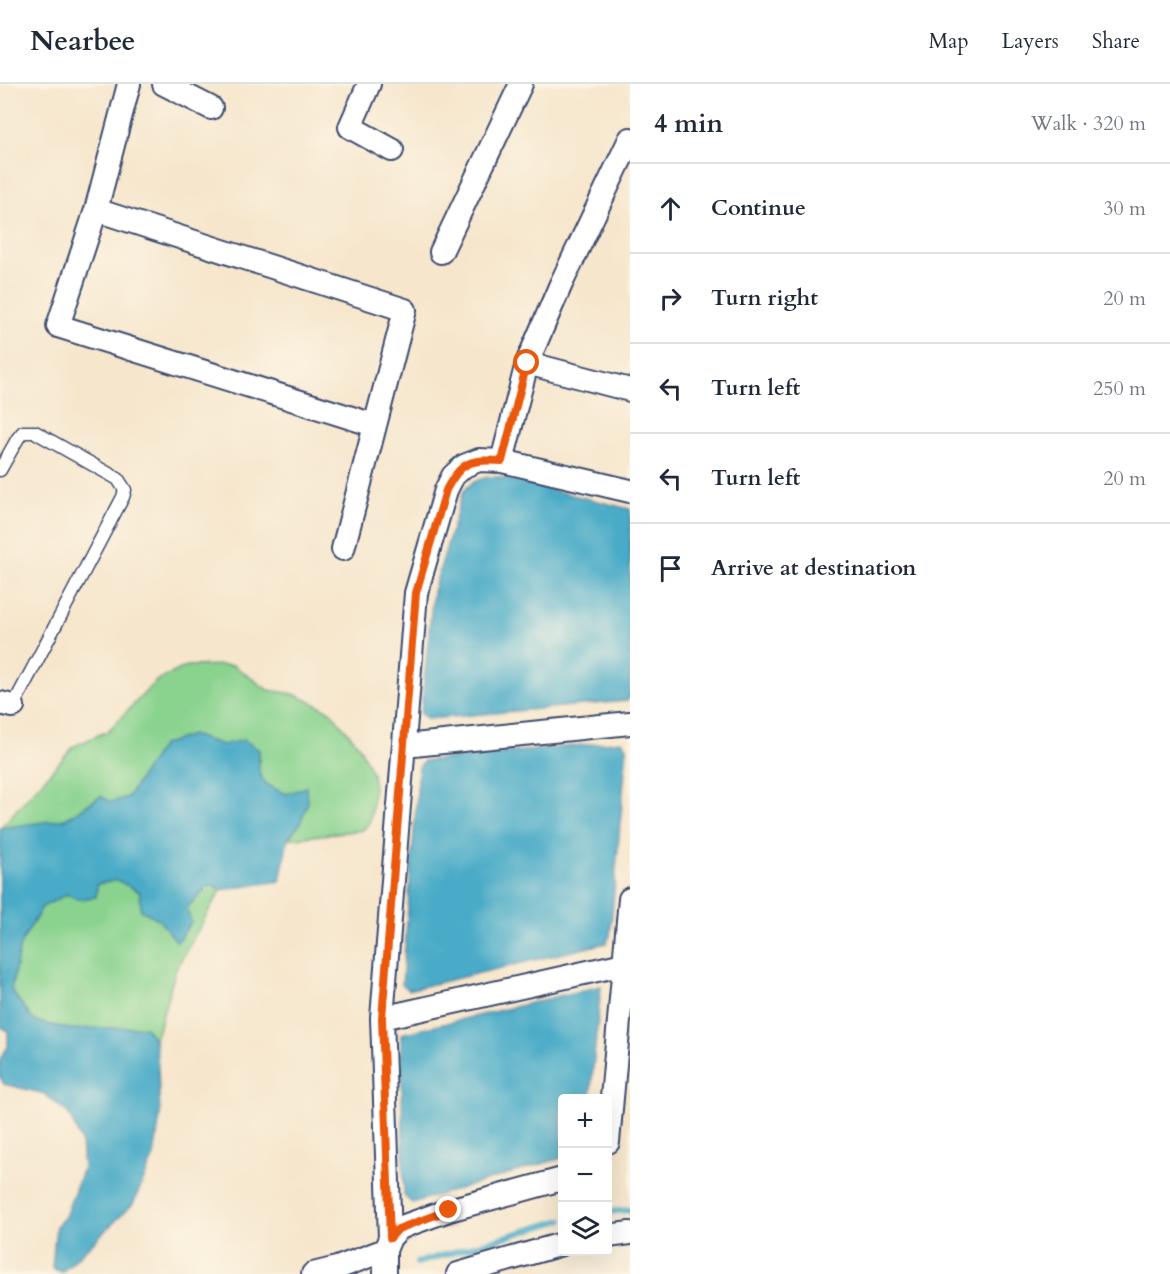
<!DOCTYPE html>
<meta charset="utf-8">
<style>
body{margin:0;font-family:Cardo,serif;background:#f2f2f3;color:#1f2937}
.controls{position:absolute;right:18px;bottom:18px;display:grid;overflow:hidden;border-radius:6px;box-shadow:0 6px 24px #0002}
.controls button{width:54px;height:54px;display:grid;place-items:center;padding:0;border:0;border-bottom:2px solid #e0e1e3;background:#fff;color:#1f2937;font:30px sans-serif}
.stop{position:absolute;width:18px;height:18px;margin:-14px;border:4px solid #ea580c;border-radius:50%;background:#fff}
.stop.end{background:#ea580c;border-color:#fff;box-shadow:0 2px 6px #0008}
.list{margin:0;padding:0;list-style:none}
h2{display:flex;justify-content:space-between;align-items:center;height:78px;margin:0;padding:0 24px;font-size:26px}
h2 small{font-size:20px;font-weight:400;color:#747a83}
.list li{display:grid;grid-template-columns:39px 1fr auto;gap:18px;align-items:center;box-sizing:border-box;height:90px;padding:0 24px;border-top:2px solid #e0e1e3}
.list b{display:block;font-size:22px;white-space:nowrap}
.list em{font-size:20px;font-style:normal;color:#747a83}
.icon{flex:none;width:33px;height:33px;fill:none;stroke:currentColor;stroke-width:2;stroke-linecap:round;stroke-linejoin:round}
.map{position:relative;flex:none;width:630px;height:1190px;overflow:hidden}
header{display:flex;align-items:center;gap:36px;box-sizing:border-box;height:84px;padding:0 30px;background:#fff;border-bottom:2px solid #e0e1e3}
header strong{font-size:28px}
nav{display:flex;gap:33px;margin-inline-start:auto;font-size:21px}
main{display:flex}
aside{flex:1;background:#fff}
.map>svg:first-child{display:block}
.green{fill:#8ad38f;stroke:#528176;stroke-width:1.5}
.water{fill:#48abc7;stroke:#326d92;stroke-width:1.5}
.lines{fill:none;stroke-linecap:round;stroke-linejoin:round}
.stream{stroke:#48abc7;stroke-width:6}
.lane-casing{stroke:#3c4a6e;stroke-width:15}
.street-casing{stroke:#3c4a6e;stroke-width:26}
.lane{stroke:#fff;stroke-width:12}
.street{stroke:#fff;stroke-width:22}
.route{stroke:#ea580c;stroke-width:8}
</style>
<header>
<strong>Nearbee</strong>
<nav><a>Map</a><a>Layers</a><a>Share</a></nav>
</header>
<main>
<div class="map">
<svg width="630" height="1190" viewBox="0 0 630 1190">
<rect width="100%" height="100%" fill="#fcf5e5"/>
<filter id="ink" filterUnits="userSpaceOnUse"><feTurbulence type="fractalNoise" baseFrequency=".0167" numOctaves="2"/><feDisplacementMap in="SourceGraphic" scale="12" xChannelSelector="R" yChannelSelector="G"/><feConvolveMatrix kernelMatrix="1 2 1 2 8 2 1 2 1" color-interpolation-filters="sRGB"/></filter>
<filter id="wash" filterUnits="userSpaceOnUse"><feTurbulence type="fractalNoise" baseFrequency=".008" numOctaves="4" result="noise"/><feDisplacementMap in="SourceGraphic" scale="24" xChannelSelector="R" yChannelSelector="G"/><feGaussianBlur stdDeviation="1.35" result="paint"/><feColorMatrix in="noise" values="0 0 0 0 0 0 0 0 0 0 0 0 0 0 0 0 0 1.4 0 .05"/><feComposite in="paint" operator="in"/></filter>
<g filter="url(#wash)">
<rect width="100%" height="100%" fill="#f6e6cc"/>
<path class="green" d="M233,581L268,606L294,610L330,627L359,662L372,689L374,703L370,737L363,746L288,755L300,740L286,710L267,701L258,690L259,666L222,661L192,651L140,694L128,713L110,719L101,712L66,735L15,744L1,743L74,662L108,647L156,597L187,582Z
M117,796L140,808L141,826L158,835L187,823L211,800L221,806L176,885L155,956L145,943L70,945L34,937L11,906L20,861L42,823L67,810L78,815L96,813L97,800Z"/>
<path class="water" d="M488,393H499L630,425V613L627,617L428,635L421,630L433,508L463,408C470,399 476,396 488,393Z
M192,651L222,661L244,656L259,666C258,696 258,697 286,710L306,703L308,718L300,740L288,755L280,797L221,806L211,800L187,823L191,838L177,858L158,835L141,826L140,808L117,796L97,800L96,813L78,815L67,810L42,823L20,861L11,906L34,937L70,945L145,943L155,956L158,984L160,1032L154,1072L133,1120L62,1188L52,1184L56,1142L65,1133L83,1084L81,1057L69,1030L45,1010L4,1000L0,993V975L8,963V947L0,942V744L66,735L101,712L110,718L128,713L162,661Z
M622,657L627,663L610,852L606,859L408,906L402,901L419,683L424,677Z
M601,902L590,1014H562V1074L412,1119L404,1112L401,950Z"/>
<g class="lines">
<path class="stream" d="M608,1128L630,1126
M417,1179L562,1136"/>
</g>
</g>
<g filter="url(#ink)">
<g class="lines">
<g class="lane-casing">
<path id="lane" d="M0,386L18,354L23,348H35L118,395L125,406L123,413L13,622"/>
</g>
<g class="street-casing">
<path id="street" d="M129,0L96,126L58,242L374,341
M164,0L211,24
M369,0L350,43L392,66
M96,126L405,226L343,465
M441,168L521,0
M527,279L630,306
M502,377L527,279L561,200L630,55
M0,619L13,622
M404,662L630,639
M382,934L624,880
M608,1058L630,815
M608,1152L630,1149
M390,1154L382,934L416,509L446,406L453,392L464,382L479,376L502,377L630,407
M313,1190L337,1184L385,1166L390,1154L398,1145L407,1141L449,1126L562,1095
M385,1190V1166
M458,1190L562,1160"/>
</g>
<use href="#lane" class="lane"/>
<use href="#street" class="street"/>
</g>
</g>
<g class="lines" filter="url(#ink)">
<path class="route" d="M449,1126L398,1145L390,1154L382,934L416,509L446,406C461,377 471,375 502,377L527,279"/>
</g>
</svg>
<div class="controls">
<button>+</button>
<button>−</button>
<button><svg class="icon" aria-label="layers" viewBox="0 0 24 24"><path d="M12 4l9 5-9 5-9-5zM3 14l9 5 9-5"/></svg></button>
</div>
<div class="stop" style="left:527px;top:279px"></div>
<div class="stop end" style="left:449px;top:1126px"></div>
</div>
<aside>
<h2>4 min<small>Walk · 320 m</small></h2>
<ul class="list">
<li><svg class="icon" aria-label="ahead" viewBox="0 0 24 24"><path d="M12 20V5M6 11l6-6 6 6"/></svg><div><b>Continue</b></div><em>30 m</em></li>
<li><svg class="icon" aria-label="right" viewBox="0 0 24 24"><path d="M7 20v-9h11M14 6l5 5-5 5"/></svg><div><b>Turn right</b></div><em>20 m</em></li>
<li><svg class="icon" aria-label="left" viewBox="0 0 24 24"><path d="M17 20v-9H6M10 6l-5 5 5 5"/></svg><div><b>Turn left</b></div><em>250 m</em></li>
<li><svg class="icon" aria-label="left" viewBox="0 0 24 24"><path d="M17 20v-9H6M10 6l-5 5 5 5"/></svg><div><b>Turn left</b></div><em>20 m</em></li>
<li><svg class="icon" aria-label="arrive" viewBox="0 0 24 24"><path d="M6 21V4h12l-3 4 3 4H6"/></svg><div><b>Arrive at destination</b></div></li>
</ul>
</aside>
</main>
